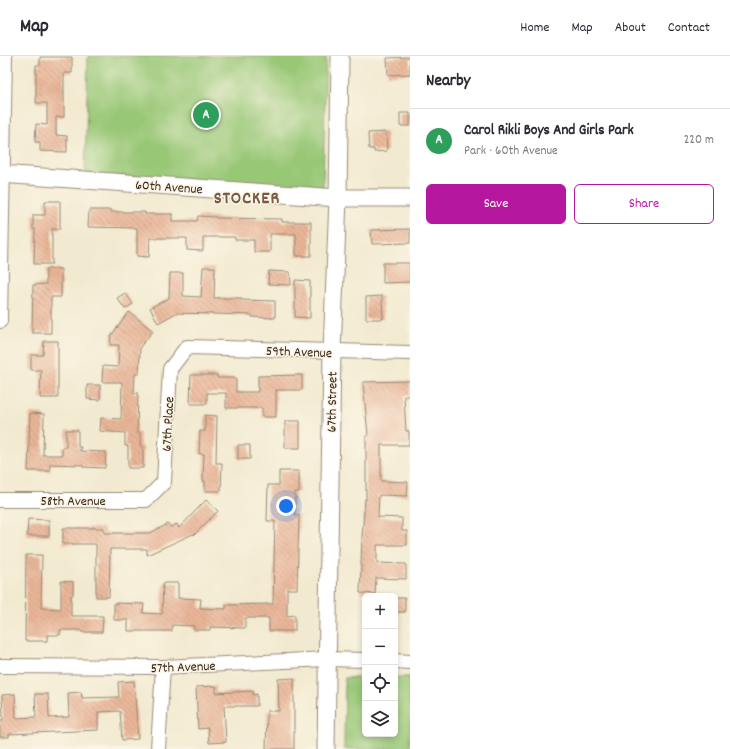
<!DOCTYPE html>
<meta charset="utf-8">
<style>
body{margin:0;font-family:Dekko,sans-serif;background:#f7f7f7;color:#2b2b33}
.controls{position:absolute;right:12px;bottom:12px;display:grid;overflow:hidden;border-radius:6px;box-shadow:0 2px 6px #0003}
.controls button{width:36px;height:36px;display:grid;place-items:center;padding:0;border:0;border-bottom:1px solid #e1e1e2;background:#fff;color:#2b2b33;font:20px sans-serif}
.you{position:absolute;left:286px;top:450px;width:14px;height:14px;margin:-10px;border:3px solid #fff;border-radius:50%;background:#1a73e8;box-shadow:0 0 0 6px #1a73e833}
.badge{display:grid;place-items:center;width:26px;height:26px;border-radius:50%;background:#b5179e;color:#fff;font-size:13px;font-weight:700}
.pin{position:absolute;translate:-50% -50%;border:2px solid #fff;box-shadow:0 1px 4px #0006}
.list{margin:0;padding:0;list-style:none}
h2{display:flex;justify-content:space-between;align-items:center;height:52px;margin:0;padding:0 16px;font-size:17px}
h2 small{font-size:13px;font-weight:400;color:#7c7c81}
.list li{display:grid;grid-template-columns:26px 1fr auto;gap:12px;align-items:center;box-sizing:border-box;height:64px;padding:0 16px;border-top:1px solid #e1e1e2}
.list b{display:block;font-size:15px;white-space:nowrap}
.list p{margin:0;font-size:13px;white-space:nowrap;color:#7c7c81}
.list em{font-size:13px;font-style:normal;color:#7c7c81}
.actions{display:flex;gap:8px;padding:12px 16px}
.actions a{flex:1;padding:9px 0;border:1px solid #b5179e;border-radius:6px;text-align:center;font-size:14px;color:#b5179e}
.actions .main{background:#b5179e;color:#fff}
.icon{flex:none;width:22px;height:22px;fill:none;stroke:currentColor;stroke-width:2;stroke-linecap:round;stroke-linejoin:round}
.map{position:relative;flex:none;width:410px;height:693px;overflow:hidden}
header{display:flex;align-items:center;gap:24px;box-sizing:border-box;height:56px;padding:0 20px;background:#fff;border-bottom:1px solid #e1e1e2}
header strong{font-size:19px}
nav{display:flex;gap:22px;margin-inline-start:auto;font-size:14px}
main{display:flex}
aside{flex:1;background:#fff}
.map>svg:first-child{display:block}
.green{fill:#98c776;stroke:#6a784a}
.building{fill:url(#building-back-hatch)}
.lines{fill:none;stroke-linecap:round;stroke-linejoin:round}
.minor-casing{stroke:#968a77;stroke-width:16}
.tertiary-casing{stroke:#968a77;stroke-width:19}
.minor{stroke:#fff;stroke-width:14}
.tertiary{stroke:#fff;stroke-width:17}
.labels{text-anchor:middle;stroke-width:3;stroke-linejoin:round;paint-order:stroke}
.street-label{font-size:14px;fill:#3b2a1e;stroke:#fcf5e5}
.district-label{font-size:18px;font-weight:bold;letter-spacing:1px;fill:#785b49;stroke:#fcf5e5}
</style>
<header>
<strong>Map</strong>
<nav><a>Home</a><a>Map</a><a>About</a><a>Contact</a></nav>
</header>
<main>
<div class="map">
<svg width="410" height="693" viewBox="0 0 410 693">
<defs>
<pattern id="building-back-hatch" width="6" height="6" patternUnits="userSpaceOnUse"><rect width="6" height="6" fill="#eab698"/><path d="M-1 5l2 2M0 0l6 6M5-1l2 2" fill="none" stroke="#bf947b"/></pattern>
</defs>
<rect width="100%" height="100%" fill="#fcf5e5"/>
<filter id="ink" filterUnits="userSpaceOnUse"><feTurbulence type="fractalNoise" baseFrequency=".025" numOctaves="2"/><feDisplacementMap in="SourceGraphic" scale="8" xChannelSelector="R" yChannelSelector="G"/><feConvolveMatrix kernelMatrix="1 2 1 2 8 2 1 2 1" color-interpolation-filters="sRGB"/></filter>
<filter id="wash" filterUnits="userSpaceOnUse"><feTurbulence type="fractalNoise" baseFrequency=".012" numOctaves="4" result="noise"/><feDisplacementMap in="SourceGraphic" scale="16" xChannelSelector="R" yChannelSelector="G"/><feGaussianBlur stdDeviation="0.9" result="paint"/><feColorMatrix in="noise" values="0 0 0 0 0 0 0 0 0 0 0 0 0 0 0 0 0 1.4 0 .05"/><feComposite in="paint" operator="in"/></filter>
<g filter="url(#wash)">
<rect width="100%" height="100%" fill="#f2ead0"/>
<path class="green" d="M88,0H326L323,132L85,118Z
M365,621V678H395V621H410V693H344L345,622Z"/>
<g id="blocks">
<path class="building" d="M40,1H72V17H64V61H56V79L67,80V96L40,95V86H35L36,68L47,69V47H36V9H40Z
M410,1V18L388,19L387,2Z
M400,57H410V70H400Z
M386,76L387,95L374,96V93H369L368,77Z
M45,145H60V173H52V208H34L35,173H33V159H45Z
M89,154H111V156H145V158H172V165H197L198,160L216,161V162L282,163V166H311V200H296V178H270V196H254V184H235V181H203V195L187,194V182H150L149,201L137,200V172L88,171Z
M410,173V187L372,188L371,174Z
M383,207H410V226L383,227Z
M203,211H215L214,242H241V244L275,245V262L252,261V259L176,257L158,267L150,252L169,242L170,217H183V240L201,241Z
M46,213H61V241H51V277H32L33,229L46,228Z
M269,215L290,216L291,229L268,228Z
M295,224L310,225V262L295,261Z
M125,237L133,248L125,253L117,242Z
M382,240L383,263H366V241Z
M129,256L153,275L140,291L139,318H135L134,337H138L137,377H140V390H143V412H128V390H125V377L100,375L101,362L121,363L122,326H102L103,310L118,311L119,289H110L111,280Z
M44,285H58V342H40L41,314H31V299H43Z
M191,319H217V322H236V336H258V320L302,319V334H276V361H262V352H226V337H207V348H190Z
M410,325V340H404L406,375H409V389H381V425L408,426L407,440L379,439L378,461L402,462V475H407V489H377V507L406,508V523L376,522L375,538L360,537L362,481L365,443L366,444V380H368L363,326Z
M87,329H100V344L87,343Z
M30,357L44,358L43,399H62V391H66V374H78V391H81L80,395L106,396L105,412L83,411V409L50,408V415H28Z
M205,359L217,360L216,407H222L221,435H205V425H203L204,398H199L200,375H205Z
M285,365H300V392H285Z
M238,389H250V403H238Z
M279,415H299V436H295V459H299L297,533H287V560L295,559V575H269V562H245V572L210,571V574H194V570L172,569V575H128V564H114V547L144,548L143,557L162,558L163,527H178V542L201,543L200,552L226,553V549L273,548L275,465H267L268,429H279Z
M206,444L218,455L194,479L193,478L147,499V493H110L109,541H96V488H63V472H104V477H150L168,468L170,471L177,468L179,472Z
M28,463L49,464V480H27Z
M26,499H42L41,552L61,553V525L73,526V539H71V560H103L102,576H81V574H60V579H47V585H25Z
M395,542H405V556H395Z
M294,622V693H266L267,655H279L278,623Z
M134,625L138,683L122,684L120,655L98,656V674L9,678V681H0V664H3L2,639L15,638L16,662L36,661L35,638H48L49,662L69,661L68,637L81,636L82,642L119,641L118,626Z
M216,630V637L253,635V639L257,638V650H224L226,686L209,687L208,672L198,673L196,631Z"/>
</g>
</g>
<g filter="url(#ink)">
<use href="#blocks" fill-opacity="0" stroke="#968a77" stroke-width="1"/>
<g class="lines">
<g class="minor-casing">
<path id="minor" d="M0,265L5,0
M0,444H146L164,426L170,313L187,291L410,297
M395,605L410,606
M0,610L163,611L327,603L365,604
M158,693L163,611"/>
</g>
<g class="tertiary-casing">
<path id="tertiary" d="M0,118L338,142H410
M326,693L332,296L338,142L340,0"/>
</g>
<use href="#minor" class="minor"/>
<use href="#tertiary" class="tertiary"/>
</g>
</g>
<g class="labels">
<g class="street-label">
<text transform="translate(169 130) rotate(4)" y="5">60th Avenue</text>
<text transform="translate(299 295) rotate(2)" y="5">59th Avenue</text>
<text transform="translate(331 346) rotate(-89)" y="5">67th Street</text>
<text transform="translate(167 368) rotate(-87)" y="5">67th Place</text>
<text x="73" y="449">58th Avenue</text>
<text transform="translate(183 610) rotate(-2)" y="5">57th Avenue</text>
</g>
<g class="district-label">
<text x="247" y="147">STOCKER</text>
</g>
</g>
</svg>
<div class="controls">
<button>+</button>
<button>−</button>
<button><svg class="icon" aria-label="locate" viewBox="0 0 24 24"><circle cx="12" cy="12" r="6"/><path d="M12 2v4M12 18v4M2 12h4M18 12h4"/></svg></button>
<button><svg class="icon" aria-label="layers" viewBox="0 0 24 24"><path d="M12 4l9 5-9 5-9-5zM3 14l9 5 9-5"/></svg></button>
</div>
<div class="you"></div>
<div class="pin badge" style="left:206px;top:59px;background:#2e9e5b">A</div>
</div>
<aside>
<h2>Nearby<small></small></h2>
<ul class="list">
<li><span class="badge" style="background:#2e9e5b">A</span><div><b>Carol Rikli Boys And Girls Park</b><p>Park · 60th Avenue</p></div><em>220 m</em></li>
</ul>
<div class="actions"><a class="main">Save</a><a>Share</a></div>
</aside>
</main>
